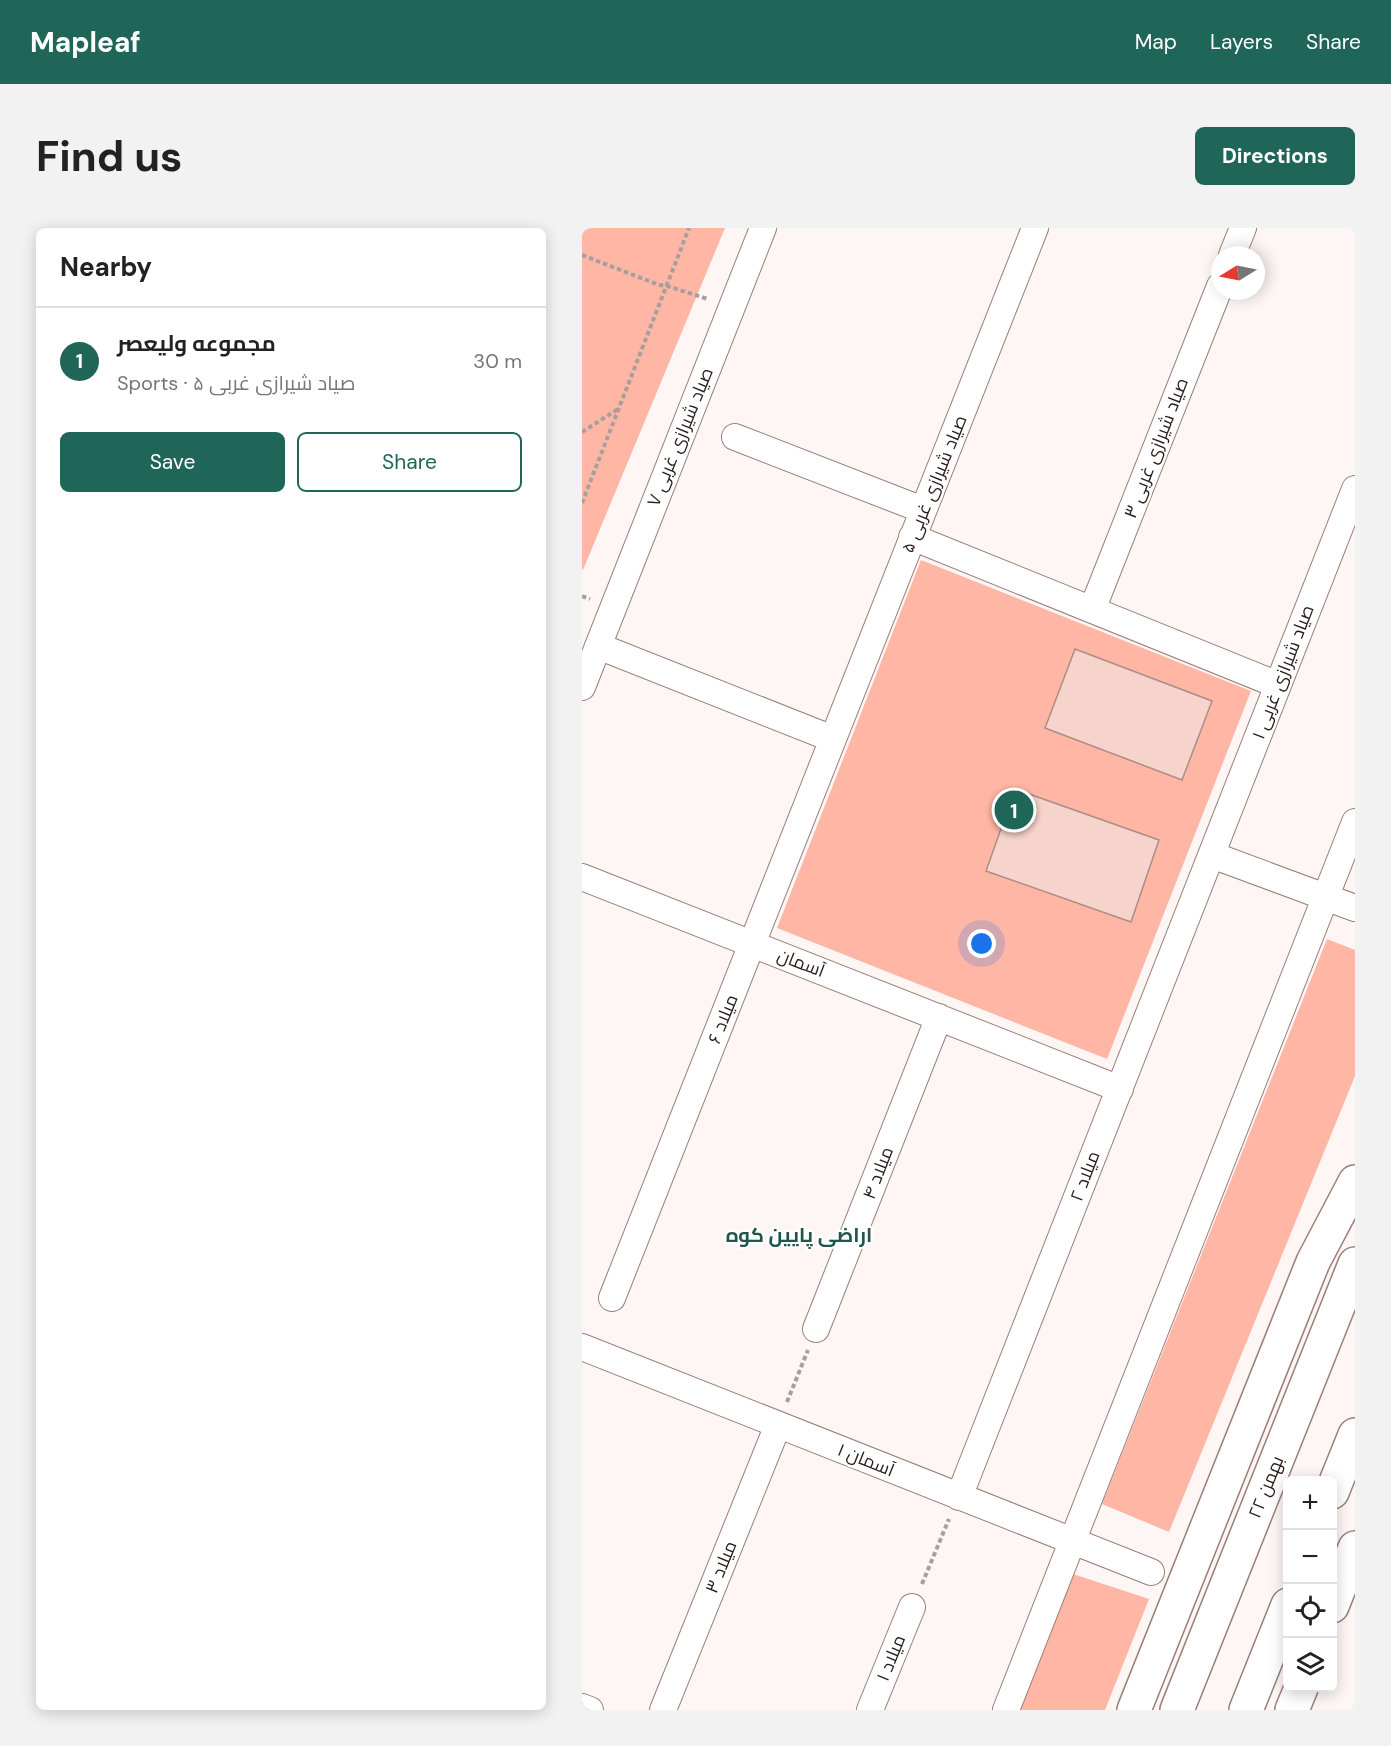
<!DOCTYPE html>
<meta charset="utf-8">
<style>
body{margin:0;font-family:"DM Sans",Cairo,sans-serif;background:#f2f2f2;color:#222}
.controls{position:absolute;right:18px;bottom:18px;display:grid;overflow:hidden;border-radius:9px;box-shadow:0 3px 15px #0003}
.controls button{width:54px;height:54px;display:grid;place-items:center;padding:0;border:0;border-bottom:2px solid #e0e0e0;background:#fff;color:#222;font:30px sans-serif}
.compass{position:absolute;left:629px;top:18px;width:54px;height:54px;border-radius:50%;background:#fff;box-shadow:0 3px 15px #0003;rotate:260deg}
.you{position:absolute;left:400px;top:716px;width:21px;height:21px;margin:-15px;border:4px solid #fff;border-radius:50%;background:#1a73e8;box-shadow:0 0 0 9px #1a73e833}
.badge{display:grid;place-items:center;width:39px;height:39px;border-radius:50%;background:#1f6659;color:#fff;font-size:20px;font-weight:700}
.pin{position:absolute;translate:-50% -50%;border:3px solid #fff;box-shadow:0 2px 6px #0006}
.list{margin:0;padding:0;list-style:none}
h2{display:flex;justify-content:space-between;align-items:center;height:78px;margin:0;padding:0 24px;font-size:26px}
h2 small{font-size:20px;font-weight:400;color:#767676}
.list li{display:grid;grid-template-columns:39px 1fr auto;gap:18px;align-items:center;box-sizing:border-box;height:108px;padding:0 24px;border-top:2px solid #e0e0e0}
.list b{display:block;font-size:22px;white-space:nowrap}
.list p{margin:0;font-size:20px;white-space:nowrap;color:#767676}
.list em{font-size:20px;font-style:normal;color:#767676}
.actions{display:flex;gap:12px;padding:18px 24px}
.actions a{flex:1;padding:14px 0;border:2px solid #1f6659;border-radius:9px;text-align:center;font-size:21px;color:#1f6659}
.actions .main{background:#1f6659;color:#fff}
.icon{flex:none;width:33px;height:33px;fill:none;stroke:currentColor;stroke-width:2;stroke-linecap:round;stroke-linejoin:round}
.map{position:relative;flex:none;width:773px;height:1482px;overflow:hidden;border-radius:9px}
header{display:flex;align-items:center;gap:36px;box-sizing:border-box;height:84px;padding:0 30px;background:#1f6659;color:#fff}
header strong{font-size:28px}
nav{display:flex;gap:33px;margin-inline-start:auto;font-size:21px}
.intro{display:flex;align-items:center;justify-content:space-between;box-sizing:border-box;height:144px;padding:0 36px}
h1{margin:0;font-size:42px}
.button{padding:15px 27px;border-radius:9px;background:#1f6659;color:#fff;font-size:21px;font-weight:700}
main{display:flex;gap:36px;padding:0 36px}
aside{flex:1;background:#fff;border-radius:9px;box-shadow:0 3px 15px #0003}
.map>svg:first-child{display:block}
.green{fill:#ffb6a5}
.building{fill:#f6d3cb;stroke:#ab8d86;stroke-width:1.5}
.lines{fill:none;stroke-linecap:round;stroke-linejoin:round}
.minor-casing{stroke:#9c7e77;stroke-width:28}
.trunk-casing{stroke:#9c7e77;stroke-width:36}
.path{stroke:#a79f9d;stroke-width:4;stroke-dasharray:4.5 3;stroke-linecap:butt}
.minor{stroke:#fff;stroke-width:26}
.trunk{stroke:#fff;stroke-width:33}
.labels{text-anchor:middle;stroke-width:4.5;stroke-linejoin:round;paint-order:stroke}
.street-label{font-size:18px;fill:#261b18;stroke:#fff}
.neighbourhood-label{font-size:20px;font-weight:bold;fill:#20564c;stroke:#fff}
</style>
<header>
<strong>Mapleaf</strong>
<nav><a>Map</a><a>Layers</a><a>Share</a></nav>
</header>
<div class="intro"><h1>Find us</h1><a class="button">Directions</a></div>
<main>
<aside>
<h2>Nearby<small></small></h2>
<ul class="list">
<li><span class="badge">1</span><div><b>مجموعه ولیعصر</b><p>Sports · صیاد شیرازی غربی ۵</p></div><em>30 m</em></li>
</ul>
<div class="actions"><a class="main">Save</a><a>Share</a></div>
</aside>
<div class="map">
<svg width="773" height="1482" viewBox="0 0 773 1482">
<rect width="100%" height="100%" fill="#fdf6f5"/>
<path class="green" d="M0,0H143L1,342L0,341Z
M339,332L669,463L525,831L195,700Z
M745,711L773,722V848L587,1304L520,1276Z
M491,1346L567,1371L523,1482H438Z"/>
<path class="building" d="M493,421L630,473L600,552L463,500Z
M433,561L577,612L549,694L404,643Z"/>
<g class="lines">
<g class="minor-casing">
<path id="minor" d="M650,27L661,0
M153,209L341,282
M330,309L696,457
M510,382L638,58
M16,418L251,511
M0,459L181,0
M630,627L773,680
M0,649L538,861
M30,1070L453,0
M234,1101L357,789
M0,1119L569,1344
M377,1269L773,261
M0,1479L8,1482
M81,1482L196,1197
M288,1482L330,1379
M424,1482L773,594"/>
</g>
<g class="trunk-casing">
<path id="trunk" d="M750,1264L773,1207
M750,1378L773,1320
M552,1482L731,1034L773,954
M595,1482L773,1036
M664,1482L706,1377
M710,1482L719,1460"/>
</g>
<path class="path" d="M0,27L77,57L85,58L126,71
M0,204L36,181
M0,275L107,0
M0,368L8,371
M205,1174L226,1122
M340,1356L367,1291"/>
<use href="#minor" class="minor"/>
<use href="#trunk" class="trunk"/>
</g>
<g class="labels">
<g class="street-label">
<text transform="translate(98 209) rotate(-68)" y="6">صیاد شیرازی غربی ۷</text>
<text transform="translate(574 220) rotate(-69)" y="6">صیاد شیرازی غربی ۳</text>
<text transform="translate(352 256) rotate(-68)" y="6">صیاد شیرازی غربی ۵</text>
<text transform="translate(701 444) rotate(-69)" y="6">صیاد شیرازی غربی ۱</text>
<text transform="translate(219 735) rotate(21)" y="6">آسمان</text>
<text transform="translate(141 791) rotate(-68)" y="6">میلاد ۶</text>
<text transform="translate(296 945) rotate(-69)" y="6">میلاد ۴</text>
<text transform="translate(503 948) rotate(-69)" y="6">میلاد ۲</text>
<text transform="translate(284 1232) rotate(22)" y="6">آسمان ۱</text>
<text transform="translate(684 1259) rotate(-68)" y="6">۲۲ بهمن</text>
<text transform="translate(139 1339) rotate(-68)" y="6">میلاد ۳</text>
<text transform="translate(309 1430) rotate(-68)" y="6">میلاد ۱</text>
</g>
<g class="neighbourhood-label">
<text x="217" y="1014">اراضی پایین کوه</text>
</g>
</g>
</svg>
<div class="controls">
<button>+</button>
<button>−</button>
<button><svg class="icon" aria-label="locate" viewBox="0 0 24 24"><circle cx="12" cy="12" r="6"/><path d="M12 2v4M12 18v4M2 12h4M18 12h4"/></svg></button>
<button><svg class="icon" aria-label="layers" viewBox="0 0 24 24"><path d="M12 4l9 5-9 5-9-5zM3 14l9 5 9-5"/></svg></button>
</div>
<svg class="compass" viewBox="-18 -18 36 36"><path d="M0-13l5 13h-10z" fill="#e53935"/><path d="M0 13l5-13h-10z" fill="#767676"/></svg>
<div class="you"></div>
<div class="pin badge" style="left:432px;top:582px">1</div>
</div>
</main>
